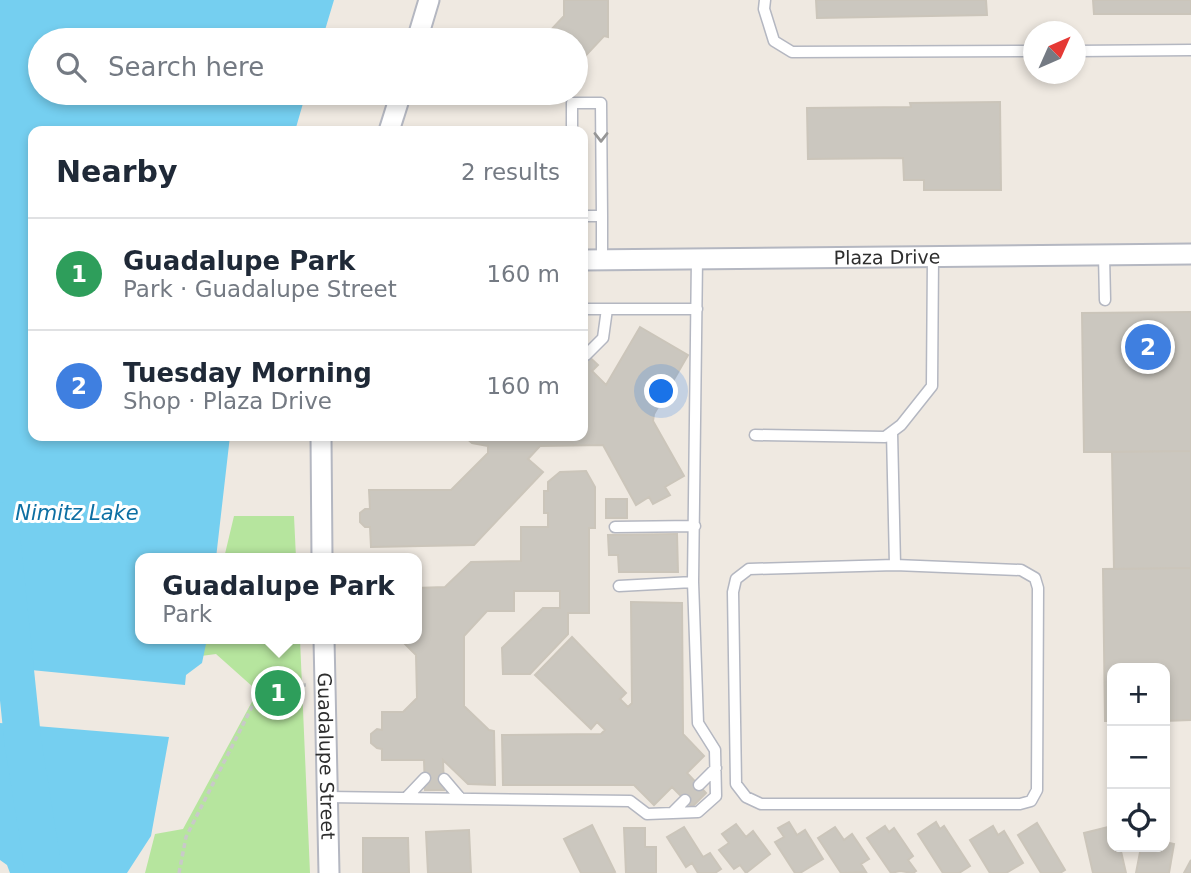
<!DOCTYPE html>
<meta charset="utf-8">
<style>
body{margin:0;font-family:"DejaVu Sans",sans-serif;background:#f2f2f3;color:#1f2937}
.controls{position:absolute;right:21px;bottom:21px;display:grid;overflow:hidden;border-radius:14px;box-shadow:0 4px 10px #0003}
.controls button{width:63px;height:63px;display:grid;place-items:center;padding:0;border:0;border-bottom:2px solid #e0e1e3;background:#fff;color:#1f2937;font:35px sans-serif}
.compass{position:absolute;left:1023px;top:21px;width:63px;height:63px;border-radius:50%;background:#fff;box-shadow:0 4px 10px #0003;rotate:45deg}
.you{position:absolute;left:662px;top:392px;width:24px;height:24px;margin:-18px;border:5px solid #fff;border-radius:50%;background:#1a73e8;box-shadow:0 0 0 10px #1a73e833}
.badge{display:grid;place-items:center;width:46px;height:46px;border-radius:50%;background:#db2777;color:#fff;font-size:23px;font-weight:700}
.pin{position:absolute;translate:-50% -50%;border:4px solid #fff;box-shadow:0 2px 7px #0006}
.popup{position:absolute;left:135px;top:553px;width:287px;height:91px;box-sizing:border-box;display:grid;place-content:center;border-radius:14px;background:#fff;filter:drop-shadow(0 2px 5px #0005);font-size:23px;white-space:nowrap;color:#747a83}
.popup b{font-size:26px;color:#1f2937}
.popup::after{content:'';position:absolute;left:50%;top:100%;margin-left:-14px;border:14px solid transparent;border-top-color:#fff}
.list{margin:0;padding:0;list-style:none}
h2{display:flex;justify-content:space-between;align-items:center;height:91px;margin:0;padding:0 28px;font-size:30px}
h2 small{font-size:23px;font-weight:400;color:#747a83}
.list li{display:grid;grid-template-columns:46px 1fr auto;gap:21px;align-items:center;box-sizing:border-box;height:112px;padding:0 28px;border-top:2px solid #e0e1e3}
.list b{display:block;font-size:26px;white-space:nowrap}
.list p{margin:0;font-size:23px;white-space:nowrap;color:#747a83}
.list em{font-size:23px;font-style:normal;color:#747a83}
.icon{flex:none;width:38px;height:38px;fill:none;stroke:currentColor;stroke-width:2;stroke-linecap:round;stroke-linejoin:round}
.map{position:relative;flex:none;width:1191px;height:873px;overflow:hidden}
.search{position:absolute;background:#fff;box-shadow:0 4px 10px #0003;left:28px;top:28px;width:560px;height:77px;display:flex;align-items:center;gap:18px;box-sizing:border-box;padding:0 24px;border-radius:38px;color:#747a83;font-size:26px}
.panel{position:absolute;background:#fff;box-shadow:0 4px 10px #0003;left:28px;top:126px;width:560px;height:315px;border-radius:14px}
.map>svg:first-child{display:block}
.green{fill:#b6e59e}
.water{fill:#75cff0}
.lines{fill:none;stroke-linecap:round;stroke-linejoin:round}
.river{stroke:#75cff0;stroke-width:37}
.building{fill:#cbc7bf;stroke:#cbc5ba;stroke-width:2}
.lane-casing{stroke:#b4b7c1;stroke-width:13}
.street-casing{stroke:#b4b7c1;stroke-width:23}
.path{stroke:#c9c9c9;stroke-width:3.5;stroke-dasharray:5 3.5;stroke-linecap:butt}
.lane{stroke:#fff;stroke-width:10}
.street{stroke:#fff;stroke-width:19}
.oneway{stroke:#969696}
.labels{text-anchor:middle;stroke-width:6;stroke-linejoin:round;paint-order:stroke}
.street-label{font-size:19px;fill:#2e2e2e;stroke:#fff}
.water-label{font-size:21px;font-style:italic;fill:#0d6fa3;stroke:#fff}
</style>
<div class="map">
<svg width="1191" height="873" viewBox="0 0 1191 873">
<rect width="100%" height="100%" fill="#efe9e1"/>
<path class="green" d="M234,516H294L296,558H224Z
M205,639H300L310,873H145L155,834L183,829L254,698L253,687L216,654L201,656Z"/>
<path class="water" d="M0,0H334L322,40H40V93H306L295,131H33V436H230L216,558H140V639H207L202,663L186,675L185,685L0,667Z
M0,723L169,737L151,836L127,873H10L7,865L0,860Z"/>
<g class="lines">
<path class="river" d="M0,521L23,743L44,873"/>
</g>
<path class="building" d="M564,0H608V37L604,36L576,66V40H486L493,31H550L564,16Z
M816,0H986L987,15L817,18Z
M1093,0H1191V14H1094Z
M1000,102L1001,190H924V180H904L903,158L808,159L807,108L911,107L910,103Z
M1191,312V451L1084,452L1082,313Z
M640,327L688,355L654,414L653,421L684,476L665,487L670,495L653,504L649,497L636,505L603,445L540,446L528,459L543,472L474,545L371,547L370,527H365L360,522V513L365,509H370L369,490H451L488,453V446L472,443L464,436H583V351L598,365L592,371L606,385Z
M1191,451V568L1114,569L1112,452Z
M586,471L595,487V528H589V613H568V634L530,674H503L502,648L543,608H560V591H514V611H487L464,636V706L489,730L494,731L495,785L468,784L443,760L444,790H425L424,760H382V749L377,748L371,743V734L377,729L382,730V712H403L417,698L416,655L403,642H382V639H416V588L445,587L471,562L521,561V527H548V513H544V491H548V482L560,472Z
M606,499H627V518H606Z
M677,534L678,572H619L618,555H609L608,535Z
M1191,568V720L1165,721V668H1112V721H1105L1103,569Z
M631,602L682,603L683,734L704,756L687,773L706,793L692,807L672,787L654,805L634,785H503L502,735L601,734L605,730L597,722L591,729L535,675L572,637L626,693L620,699L628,707L632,703Z
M789,822L797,835L805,830L823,859L800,873H795L775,842L784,837L778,828Z
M936,822L940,829L944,826L970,866L959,873H943L918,834Z
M1037,823L1065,870L1060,873H1041L1018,835Z
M736,824L746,837L753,831L770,854L746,873L740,865L734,869L719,850L729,843L722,834Z
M592,825L615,872L612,873H581L564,839Z
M885,826L889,832L894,828L913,856L908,860L916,871L913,873L900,871L891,873L867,838Z
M993,826L998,835L1004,831L1023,863L1006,873H990L970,840Z
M1112,826V847H1120L1126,873H1093L1084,833Z
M684,827L703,857L710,853L721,869L715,873H698L692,863L686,867L667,837Z
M835,827L844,840L852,834L869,859L861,864L866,872L841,873L818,838Z
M624,828H645V847H656V873H626Z
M469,830L471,873H428L426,832Z
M363,838H408L409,873H363Z
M1165,842L1174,844L1169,873H1136L1141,847H1165Z
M1191,860V873H1184Z"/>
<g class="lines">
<g class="lane-casing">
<path id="lane" d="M765,0L764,9L774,41L792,52L1034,51
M1076,51L1191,50
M572,131V103H601L602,216H583
M602,216V259
M1104,255L1105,300
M583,309H697
M586,355L603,338L607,309
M892,432L895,565L749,569L736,579L733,592L736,784L746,797L761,804H1020L1031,801L1037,790L1038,588L1035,578L1021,570L895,565
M755,435L885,437L901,425L932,386L933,256
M615,527L695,526
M619,586L693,582
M444,779L461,799
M699,785L716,768
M327,797L630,801L647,814L698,812L716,796L715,750L698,723L693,582L697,258
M406,798L425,778
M672,813L685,800"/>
</g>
<g class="street-casing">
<g id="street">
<path d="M417,40L429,0"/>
<path d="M389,131L401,93"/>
<path id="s1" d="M583,260L1191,254"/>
<path d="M321,436L322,558"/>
<path id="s2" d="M324,639L329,873"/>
</g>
</g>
<path class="path" d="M179,873L186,837L263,685H306"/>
<use href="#lane" class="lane"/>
<use href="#street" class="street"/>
</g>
<defs><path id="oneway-chevron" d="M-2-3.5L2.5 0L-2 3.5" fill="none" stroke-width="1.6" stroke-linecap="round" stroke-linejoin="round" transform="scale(1.75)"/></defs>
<use class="oneway" href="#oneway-chevron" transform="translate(601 137) rotate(90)"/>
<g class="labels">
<g class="street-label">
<text dy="7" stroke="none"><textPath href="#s1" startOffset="304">Plaza Drive</textPath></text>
<text dy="7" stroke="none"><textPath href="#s2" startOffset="117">Guadalupe Street</textPath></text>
</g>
<g class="water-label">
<text x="77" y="520">Nimitz Lake</text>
</g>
</g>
</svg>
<div class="controls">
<button>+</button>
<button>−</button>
<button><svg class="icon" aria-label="locate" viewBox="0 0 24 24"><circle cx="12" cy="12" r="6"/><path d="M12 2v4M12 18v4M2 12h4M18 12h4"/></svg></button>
</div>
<svg class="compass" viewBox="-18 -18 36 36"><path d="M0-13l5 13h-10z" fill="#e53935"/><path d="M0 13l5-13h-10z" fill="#747a83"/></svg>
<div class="you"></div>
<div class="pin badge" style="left:278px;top:693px;background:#2e9e5b">1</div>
<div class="popup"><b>Guadalupe Park</b>Park</div>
<div class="pin badge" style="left:1148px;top:347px;background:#3f7fe0">2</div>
<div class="search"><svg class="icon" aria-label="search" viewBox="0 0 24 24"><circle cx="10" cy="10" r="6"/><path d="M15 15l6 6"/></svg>Search here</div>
<section class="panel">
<h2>Nearby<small>2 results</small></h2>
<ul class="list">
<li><span class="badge" style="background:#2e9e5b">1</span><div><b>Guadalupe Park</b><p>Park · Guadalupe Street</p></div><em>160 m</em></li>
<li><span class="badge" style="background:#3f7fe0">2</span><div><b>Tuesday Morning</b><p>Shop · Plaza Drive</p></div><em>160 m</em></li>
</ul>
</section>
</div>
